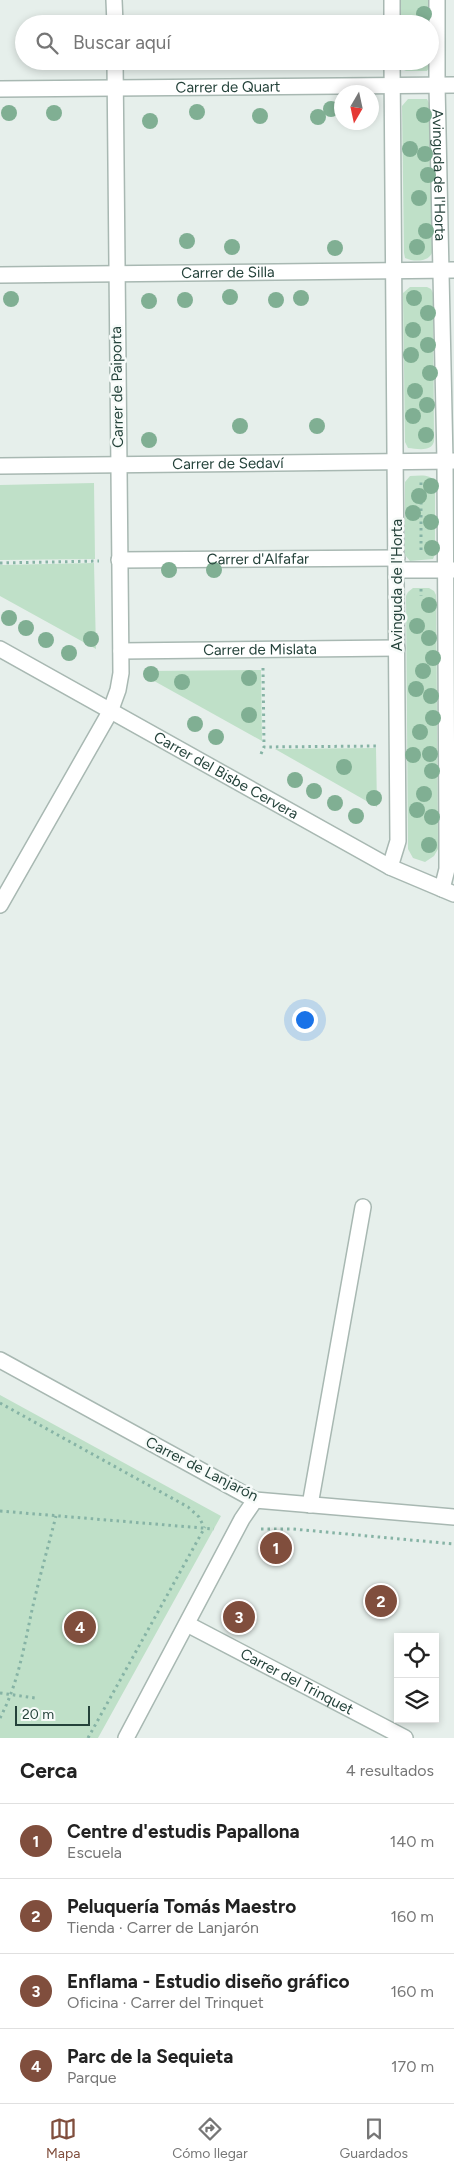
<!DOCTYPE html>
<html lang="es">
<meta charset="utf-8">
<style>
body{margin:0;font-family:Figtree,sans-serif;background:#f2f2f2;color:#222}
.controls{position:absolute;right:15px;bottom:15px;display:grid;overflow:hidden;border-radius:0px;box-shadow:0 2px 8px #0003}
.controls button{width:45px;height:45px;display:grid;place-items:center;padding:0;border:0;border-bottom:1px solid #e0e0e0;background:#fff;color:#222;font:25px sans-serif}
.compass{position:absolute;left:334px;top:85px;width:45px;height:45px;border-radius:50%;background:#fff;box-shadow:0 2px 8px #0003;rotate:189deg}
.scale{position:absolute;left:15px;bottom:12px;width:75px;box-sizing:border-box;padding-left:5px;border:2px solid #24423a;border-top:0;font-size:14px;line-height:18px;white-space:nowrap;color:#24423a;-webkit-text-stroke:4px #f7fbf9;paint-order:stroke}
.you{position:absolute;left:304px;top:1019px;width:18px;height:18px;margin:-12px;border:4px solid #fff;border-radius:50%;background:#1a73e8;box-shadow:0 0 0 8px #1a73e833}
.badge{display:grid;place-items:center;width:32px;height:32px;border-radius:50%;background:#804e3d;color:#fff;font-size:16px;font-weight:700}
.pin{position:absolute;translate:-50% -50%;border:2px solid #fff;box-shadow:0 1px 5px #0006}
.list{margin:0;padding:0;list-style:none}
h2{display:flex;justify-content:space-between;align-items:center;height:65px;margin:0;padding:0 20px;font-size:21px}
h2 small{font-size:16px;font-weight:400;color:#767676}
.list li{display:grid;grid-template-columns:32px 1fr auto;gap:15px;align-items:center;box-sizing:border-box;height:75px;padding:0 20px;border-top:1px solid #e0e0e0}
.list b{display:block;font-size:19px;white-space:nowrap}
.list p{margin:0;font-size:16px;white-space:nowrap;color:#767676}
.list em{font-size:16px;font-style:normal;color:#767676}
.icon{flex:none;width:28px;height:28px;fill:none;stroke:currentColor;stroke-width:2;stroke-linecap:round;stroke-linejoin:round}
.map{position:relative;flex:none;width:454px;height:1738px;overflow:hidden}
.search{position:absolute;background:#fff;box-shadow:0 2px 8px #0003;left:15px;right:15px;top:15px;height:55px;display:flex;align-items:center;gap:12px;box-sizing:border-box;padding:0 18px;border-radius:28px;color:#767676;font-size:19px}
.sheet{height:365px;background:#fff}
nav{display:flex;justify-content:space-around;align-items:center;box-sizing:border-box;height:70px;border-top:1px solid #e0e0e0;background:#fff;font-size:14px;color:#767676}
nav a{display:grid;justify-items:center;gap:2px}
nav .on{color:#804e3d}
.map>svg:first-child{display:block}
.green{fill:#bfe0c8}
.lines{fill:none;stroke-linecap:round;stroke-linejoin:round}
.street-casing{stroke:#a8b8b2;stroke-width:18}
.path{stroke:#86b3a5;stroke-width:3;stroke-dasharray:2.5 4;stroke-linecap:butt}
.street{stroke:#fff;stroke-width:15}
.tree{fill:#80af93}
.labels{text-anchor:middle;stroke-width:5;stroke-linejoin:round;paint-order:stroke}
.street-label{font-size:15px;fill:#24423a;stroke:#f7fbf9}
</style>
<div class="map">
<svg width="454" height="1738" viewBox="0 0 454 1738">
<rect width="100%" height="100%" fill="#e6efeb"/>
<path class="green" d="M401,0H430V24H401Z
M401,61H430V66L427,71H406L402,69Z
M408,99H427L431,107L432,253C428,262 414,262 405,258L404,253L402,106Z
M410,287H427L431,289L433,293L434,441C432,452 418,449 408,448L405,442L403,293Z
M410,476C419,476 430,473 435,482V554L433,559L410,561L405,555V482Z
M94,483L95,559L0,560V485Z
M94,563L96,649L0,596V565Z
M413,588H429L434,591L436,595L438,849L434,856L425,862L413,858L408,849L406,596L408,592Z
M261,670L262,741L147,677L149,671Z
M376,748L377,807L275,749Z
M0,1395L221,1516L98,1738H0Z"/>
<g class="lines">
<g class="street-casing">
<g id="street">
<path d="M114,0L115,24"/>
<path d="M392,0V24"/>
<path id="s1" d="M437,0V85L445,461L447,836V869L442,889"/>
<path id="s2" d="M0,89L454,85"/>
<path id="s3" d="M0,275L454,270"/>
<path id="s4" d="M0,466L454,461"/>
<path id="s5" d="M119,560L397,558"/>
<path d="M397,570H453"/>
<path id="s6" d="M0,649L390,867L454,894"/>
<path id="s7" d="M121,651L397,648"/>
<path d="M390,867L398,841L392,61"/>
<path d="M0,905L110,712L118,690L121,673L115,61"/>
<path d="M0,1360L255,1500L454,1517"/>
<path d="M310,1505L363,1207"/>
<path id="s8" d="M187,1624L405,1738"/>
<path d="M126,1738L242,1519L255,1500"/>
</g>
</g>
<path class="path" d="M421,550V482
M0,563L99,561
M421,589V596
M263,668L264,747
M261,754L264,747L377,746
M0,1403L188,1507L199,1517L204,1527
M0,1511L214,1529
M261,1529H293L454,1544
M0,1693L35,1698
M0,1718C18,1684 24,1647 32,1610C39,1579 48,1547 56,1516
M88,1738L205,1527"/>
<use href="#street" class="street"/>
</g>
<g class="tree">
<circle cx="424" cy="14" r="8"/>
<circle cx="331" cy="109" r="8"/>
<circle cx="197" cy="112" r="8"/>
<circle cx="9" cy="113" r="8"/>
<circle cx="54" cy="113" r="8"/>
<circle cx="424" cy="115" r="8"/>
<circle cx="260" cy="116" r="8"/>
<circle cx="318" cy="117" r="8"/>
<circle cx="150" cy="121" r="8"/>
<circle cx="410" cy="149" r="8"/>
<circle cx="425" cy="154" r="8"/>
<circle cx="428" cy="175" r="8"/>
<circle cx="419" cy="198" r="8"/>
<circle cx="426" cy="231" r="8"/>
<circle cx="187" cy="241" r="8"/>
<circle cx="232" cy="247" r="8"/>
<circle cx="417" cy="247" r="8"/>
<circle cx="335" cy="248" r="8"/>
<circle cx="230" cy="297" r="8"/>
<circle cx="301" cy="298" r="8"/>
<circle cx="414" cy="298" r="8"/>
<circle cx="11" cy="299" r="8"/>
<circle cx="185" cy="300" r="8"/>
<circle cx="276" cy="300" r="8"/>
<circle cx="149" cy="301" r="8"/>
<circle cx="428" cy="313" r="8"/>
<circle cx="413" cy="330" r="8"/>
<circle cx="428" cy="345" r="8"/>
<circle cx="411" cy="355" r="8"/>
<circle cx="430" cy="373" r="8"/>
<circle cx="415" cy="391" r="8"/>
<circle cx="427" cy="405" r="8"/>
<circle cx="413" cy="416" r="8"/>
<circle cx="240" cy="426" r="8"/>
<circle cx="317" cy="426" r="8"/>
<circle cx="426" cy="435" r="8"/>
<circle cx="149" cy="440" r="8"/>
<circle cx="431" cy="486" r="8"/>
<circle cx="419" cy="496" r="8"/>
<circle cx="413" cy="513" r="8"/>
<circle cx="431" cy="522" r="8"/>
<circle cx="432" cy="548" r="8"/>
<circle cx="169" cy="570" r="8"/>
<circle cx="214" cy="570" r="8"/>
<circle cx="429" cy="605" r="8"/>
<circle cx="9" cy="618" r="8"/>
<circle cx="417" cy="626" r="8"/>
<circle cx="26" cy="628" r="8"/>
<circle cx="429" cy="638" r="8"/>
<circle cx="91" cy="639" r="8"/>
<circle cx="46" cy="640" r="8"/>
<circle cx="69" cy="653" r="8"/>
<circle cx="433" cy="658" r="8"/>
<circle cx="423" cy="671" r="8"/>
<circle cx="151" cy="674" r="8"/>
<circle cx="249" cy="678" r="8"/>
<circle cx="182" cy="682" r="8"/>
<circle cx="416" cy="689" r="8"/>
<circle cx="431" cy="696" r="8"/>
<circle cx="249" cy="715" r="8"/>
<circle cx="433" cy="718" r="8"/>
<circle cx="195" cy="724" r="8"/>
<circle cx="420" cy="732" r="8"/>
<circle cx="216" cy="737" r="8"/>
<circle cx="430" cy="754" r="8"/>
<circle cx="413" cy="755" r="8"/>
<circle cx="344" cy="767" r="8"/>
<circle cx="432" cy="771" r="8"/>
<circle cx="295" cy="780" r="8"/>
<circle cx="314" cy="791" r="8"/>
<circle cx="424" cy="794" r="8"/>
<circle cx="374" cy="798" r="8"/>
<circle cx="335" cy="803" r="8"/>
<circle cx="417" cy="810" r="8"/>
<circle cx="356" cy="816" r="8"/>
<circle cx="432" cy="817" r="8"/>
<circle cx="429" cy="845" r="8"/>
</g>
<g class="labels">
<g class="street-label">
<text dy="5" stroke="none"><textPath href="#s2" startOffset="228">Carrer de Quart</textPath></text>
<text dy="5" stroke="none"><textPath href="#s1" startOffset="175">Avinguda de l'Horta</textPath></text>
<text dy="5" stroke="none"><textPath href="#s3" startOffset="228">Carrer de Silla</textPath></text>
<text transform="translate(117 387) rotate(-91)" y="5">Carrer de Paiporta</text>
<text dy="5" stroke="none"><textPath href="#s4" startOffset="228">Carrer de Sedaví</textPath></text>
<text dy="5" stroke="none"><textPath href="#s5" startOffset="139">Carrer d'Alfafar</textPath></text>
<text transform="translate(397 585) rotate(-90)" y="5">Avinguda de l'Horta</text>
<text dy="5" stroke="none"><textPath href="#s7" startOffset="139">Carrer de Mislata</textPath></text>
<text dy="5" stroke="none"><textPath href="#s6" startOffset="259">Carrer del Bisbe Cervera</textPath></text>
<text transform="translate(202 1469) rotate(27)" y="5">Carrer de Lanjarón</text>
<text dy="5" stroke="none"><textPath href="#s8" startOffset="124">Carrer del Trinquet</textPath></text>
</g>
</g>
</svg>
<div class="controls">
<button><svg class="icon" aria-label="locate" viewBox="0 0 24 24"><circle cx="12" cy="12" r="6"/><path d="M12 2v4M12 18v4M2 12h4M18 12h4"/></svg></button>
<button><svg class="icon" aria-label="layers" viewBox="0 0 24 24"><path d="M12 4l9 5-9 5-9-5zM3 14l9 5 9-5"/></svg></button>
</div>
<svg class="compass" viewBox="-18 -18 36 36"><path d="M0-13l5 13h-10z" fill="#e53935"/><path d="M0 13l5-13h-10z" fill="#767676"/></svg>
<div class="scale">20 m</div>
<div class="you"></div>
<div class="pin badge" style="left:276px;top:1548px">1</div>
<div class="pin badge" style="left:381px;top:1601px">2</div>
<div class="pin badge" style="left:239px;top:1617px">3</div>
<div class="pin badge" style="left:80px;top:1627px">4</div>
<div class="search"><svg class="icon" aria-label="search" viewBox="0 0 24 24"><circle cx="10" cy="10" r="6"/><path d="M15 15l6 6"/></svg>Buscar aquí</div>
</div>
<section class="sheet">
<h2>Cerca<small>4 resultados</small></h2>
<ul class="list">
<li><span class="badge">1</span><div><b>Centre d'estudis Papallona</b><p>Escuela</p></div><em>140 m</em></li>
<li><span class="badge">2</span><div><b>Peluquería Tomás Maestro</b><p>Tienda · Carrer de Lanjarón</p></div><em>160 m</em></li>
<li><span class="badge">3</span><div><b>Enflama - Estudio diseño gráfico</b><p>Oficina · Carrer del Trinquet</p></div><em>160 m</em></li>
<li><span class="badge">4</span><div><b>Parc de la Sequieta</b><p>Parque</p></div><em>170 m</em></li>
</ul>
</section>
<nav>
<a class="on"><svg class="icon" aria-label="map" viewBox="0 0 24 24"><path d="M3 6l6-2 6 2 6-2v14l-6 2-6-2-6 2zM9 4v14M15 6v14"/></svg>Mapa</a>
<a><svg class="icon" aria-label="directions" viewBox="0 0 24 24"><path d="M12 3l9 9-9 9-9-9zM9 14v-3h6M13 9l2 2-2 2"/></svg>Cómo llegar</a>
<a><svg class="icon" aria-label="saved" viewBox="0 0 24 24"><path d="M7 4h10v16l-5-4-5 4z"/></svg>Guardados</a>
</nav>
